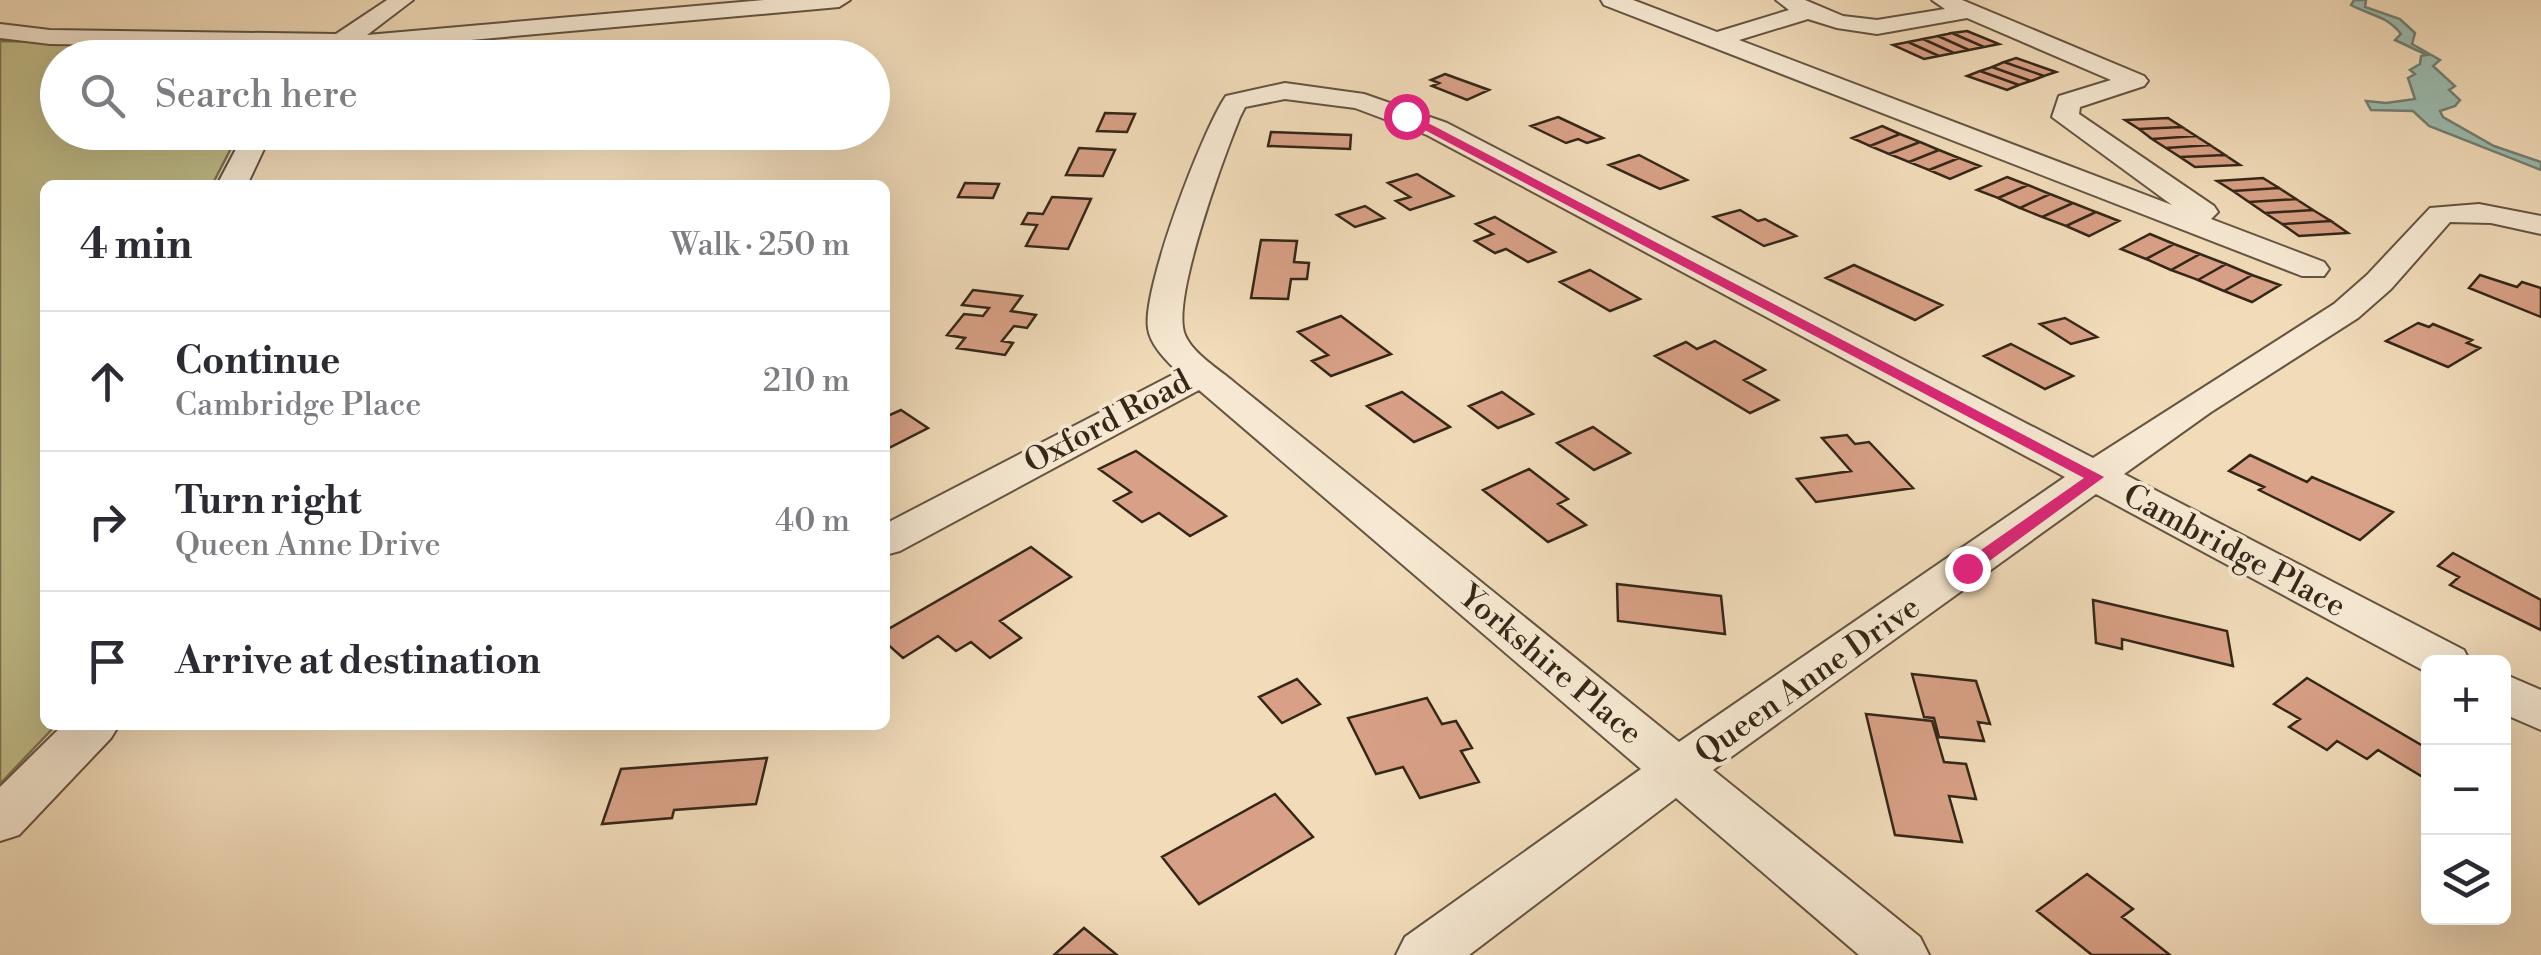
<!DOCTYPE html>
<meta charset="utf-8">
<style>
body{margin:0;font-family:"Libre Bodoni",serif;background:#f7f7f7;color:#2b2b33}
.controls{position:absolute;right:30px;bottom:30px;display:grid;overflow:hidden;border-radius:15px;box-shadow:0 10px 40px #0002}
.controls button{width:90px;height:90px;display:grid;place-items:center;padding:0;border:0;border-bottom:2px solid #e1e1e2;background:#fff;color:#2b2b33;font:50px sans-serif}
.stop{position:absolute;width:30px;height:30px;margin:-22px;border:8px solid #db2777;border-radius:50%;background:#fff}
.stop.end{background:#db2777;border-color:#fff;box-shadow:0 2px 10px #0008}
.list{margin:0;padding:0;list-style:none}
h2{display:flex;justify-content:space-between;align-items:center;height:130px;margin:0;padding:0 40px;font-size:42px}
h2 small{font-size:32px;font-weight:400;color:#7c7c81}
.list li{display:grid;grid-template-columns:65px 1fr auto;gap:30px;align-items:center;box-sizing:border-box;height:140px;padding:0 40px;border-top:2px solid #e1e1e2}
.list b{display:block;font-size:38px;white-space:nowrap}
.list p{margin:0;font-size:32px;white-space:nowrap;color:#7c7c81}
.list em{font-size:32px;font-style:normal;color:#7c7c81}
.icon{flex:none;width:55px;height:55px;fill:none;stroke:currentColor;stroke-width:2;stroke-linecap:round;stroke-linejoin:round}
.map{position:relative;flex:none;width:2541px;height:955px;overflow:hidden}
.search{position:absolute;background:#fff;box-shadow:0 10px 40px #0002;left:40px;top:40px;width:850px;height:110px;display:flex;align-items:center;gap:25px;box-sizing:border-box;padding:0 35px;border-radius:55px;color:#7c7c81;font-size:38px}
.panel{position:absolute;background:#fff;box-shadow:0 10px 40px #0002;left:40px;top:180px;width:850px;height:550px;border-radius:15px}
.map>svg:first-child{display:block}
.green{fill:#c2be8a;stroke:#7c7251;stroke-width:2.5}
.water{fill:#9bbbaf;stroke:#728073;stroke-width:2.5}
.building{fill:#d8a086;stroke:#352718;stroke-width:2.5}
.lines{fill:none;stroke-linecap:round;stroke-linejoin:round}
.street-casing{stroke:#645440;stroke-width:4}
.street{fill:#f6e8d2;fill-rule:evenodd}
.route{fill:#db2777}
.labels{text-anchor:middle;stroke-width:8;stroke-linejoin:round;paint-order:stroke}
.street-label{font-size:32px;fill:#352718;stroke:#f6e8d2}
</style>
<div class="map">
<svg width="2541" height="955" viewBox="0 0 2541 955">
<rect width="100%" height="100%" fill="#f1dbb9"/>
<filter id="stains"><feTurbulence type="fractalNoise" baseFrequency=".002" numOctaves="4"/><feColorMatrix values="0 0 0 0 .2 0 0 0 0 .09 0 0 0 0 .02 0 0 0 .5 -.17"/></filter>
<radialGradient id="worn" r=".72"><stop offset=".6" stop-color="#630" stop-opacity="0"/><stop offset="1" stop-color="#630" stop-opacity=".3"/></radialGradient>
<path class="green" d="M0,41L271,46L288,50L293,57L58,58V132L239,133L212,185H45V725H56L0,784Z"/>
<path class="water" d="M2354,0H2366L2365,7L2400,19L2415,33L2412,44L2440,60L2433,66L2455,86L2449,90L2460,100L2455,106L2440,111L2443,117L2494,146L2541,162V170L2429,126L2413,111L2371,110L2366,101L2386,103L2415,99L2408,78L2415,74L2410,70L2420,64L2421,56L2427,55L2395,40L2401,34C2386,15 2371,16 2351,5Z"/>
<path class="building" d="M1967,31L1999,44L1984,47L1952,33Z
M1952,33L1984,47L1969,50L1938,36Z
M1938,36L1969,50L1954,53L1923,39Z
M1923,39L1954,53L1939,56L1908,42Z
M1908,42L1939,56L1924,59L1893,45Z
M2016,58L2056,72L2044,76L2004,62Z
M2004,62L2044,76L2031,81L1992,67Z
M1992,67L2031,81L2019,85L1980,71Z
M1980,71L2019,85L2007,90L1967,76Z
M1445,74L1489,90L1467,100L1432,86L1439,83L1431,80Z
M1105,113L1135,114L1127,132L1097,131Z
M1558,117L1603,138L1587,143L1578,139L1566,143L1531,126Z
M2168,118L2182,127L2139,129L2125,120Z
M1882,126L1900,134L1870,146L1852,138Z
M2182,127L2196,136L2152,139L2139,129Z
M1271,132L1351,135L1350,149L1268,146Z
M1900,134L1920,142L1889,154L1870,146Z
M2196,136L2210,145L2166,148L2152,139Z
M1920,142L1939,150L1909,162L1889,154Z
M2210,145L2225,155L2180,157L2166,148Z
M1079,148L1115,150L1103,176L1066,175Z
M1939,150L1959,158L1929,170L1909,162Z
M1639,155L1687,180L1660,189L1609,165Z
M2225,155L2240,165L2195,167L2180,157Z
M1959,158L1980,166L1950,179L1929,170Z
M1417,174L1453,196L1410,210L1396,201L1410,197L1388,183Z
M2007,177L2028,185L1998,198L1977,190Z
M2263,178L2279,188L2233,191L2217,181Z
M965,183L999,184L993,198L958,197Z
M2028,185L2050,194L2020,208L1998,198Z
M2279,188L2296,199L2249,202L2233,191Z
M2050,194L2073,203L2042,217L2020,208Z
M1052,197L1091,199L1068,249L1026,246L1037,225L1022,224L1028,213L1043,214Z
M2296,199L2313,210L2265,213L2249,202Z
M2073,203L2096,212L2066,226L2042,217Z
M1365,206L1384,218L1355,227L1337,215Z
M1740,210L1758,221L1765,219L1796,236L1764,246L1714,217Z
M2313,210L2331,221L2282,224L2265,213Z
M2096,212L2119,221L2089,236L2066,226Z
M1495,217L1555,252L1528,262L1506,249L1495,253L1475,241L1493,234L1476,224Z
M2331,221L2348,233L2299,236L2282,224Z
M2150,234L2174,244L2146,259L2121,249Z
M1261,240L1297,241L1294,262L1309,263L1307,279H1291L1288,299L1251,298Z
M2174,244L2200,254L2171,270L2146,259Z
M2200,254L2226,264L2198,280L2171,270Z
M2226,264L2252,275L2224,291L2198,280Z
M1854,265L1942,305L1915,320L1826,278Z
M1590,270L1640,299L1610,311L1560,282Z
M2252,275L2280,285L2252,302L2224,291Z
M2480,275L2517,287L2522,282L2541,288V317L2469,288Z
M973,290L1022,296L1011,311L1036,315L1027,328L1014,326L1002,341L1013,343L1005,355L957,348L965,338L947,335L964,314L983,316L989,308L962,305Z
M1341,316L1391,354L1331,376L1312,361L1328,355L1298,332Z
M2065,318L2097,337L2071,344L2040,324Z
M2418,323L2429,327L2433,324L2472,340L2467,343L2480,348L2448,367L2386,341Z
M1715,341L1765,370L1744,380L1778,400L1750,413L1655,356L1686,342L1697,349Z
M2011,344L2073,376L2045,389L1984,356Z
M1402,392L1450,427L1414,442L1367,406Z
M1502,392L1533,414L1498,428L1469,406Z
M901,410L928,428L885,450V417Z
M1593,427L1630,453L1594,470L1557,443Z
M1847,435L1855,444L1869,442L1913,488L1816,502L1797,479L1851,471L1822,438Z
M1136,451L1226,516L1190,536L1159,513L1142,522L1114,501L1131,492L1099,469Z
M2250,455L2307,482L2312,477L2393,512L2360,540L2259,490L2264,487L2229,471Z
M1529,469L1568,499L1558,504L1586,525L1548,542L1483,490Z
M1031,547L1071,577L1000,621L1021,638L990,658L971,642L956,651L938,636L903,658L885,642V631Z
M2453,553L2541,600V630L2450,585L2459,577L2438,566Z
M1617,584L1721,596L1725,634L1618,621Z
M2093,600L2227,631L2233,666L2122,639V649L2096,643Z
M1912,674L1976,681L1990,724L1978,722L1984,741L1939,737L1934,718L1924,717Z
M2307,678L2428,749V769L2421,776L2378,750L2367,759L2337,741L2327,750L2289,727L2300,719L2274,704Z
M1297,679L1320,704L1282,723L1259,697Z
M1427,698L1442,724L1456,721L1472,748L1461,751L1479,782L1420,798L1403,767L1376,774L1348,718Z
M1866,714L1932,721L1944,762L1966,764L1976,799L1949,796L1962,842L1895,835Z
M767,758L756,804L674,810L672,818L602,824L621,769Z
M1275,794L1313,837L1199,904L1162,857Z
M2087,874L2133,909L2122,917L2170,955H2092L2037,911Z
M1084,928L1117,955H1054Z"/>
<g class="lines">
<g class="street-casing">
<path id="street" d="M387,0H413L367,35L764,0H850L839,7L336,52L326,48L50,44L0,38V24L50,30L336,34Z
M1601,0H1633L1717,32L1789,10L1776,0H1805L1843,16L1877,20L1945,9L1932,0H1962L2144,76L2148,81L2144,86L2080,107L2079,114L2214,206L2218,212L2211,219L2324,262L2329,269L2324,276H2302L1604,5ZM1967,18L2111,80L2059,96L2052,117L2172,205L1739,40L1808,19L1837,28L1877,34Z
M1285,83L1364,94L1447,123L2093,458L2334,304L2367,275L2430,208L2479,204L2541,216V234L2491,223L2450,222L2391,289L2358,318L2211,412L2124,474L2464,650L2470,662H2428V673L2096,494L1713,770L1920,937L1929,955H1859L1676,798L1469,955H1396L1405,937L1641,769L1199,390L900,551L885,555V524L1178,372C1167,361 1150,345 1148,328C1142,289 1202,131 1226,96ZM1285,99L1355,108L1427,135L2065,477L1679,742L1235,383C1219,369 1194,355 1185,335C1170,301 1225,154 1240,117L1245,107Z
M245,132H272L247,185H217Z
M2504,674L2541,690V730L2504,714Z
M63,725H119L111,738L19,835L0,841V787Z"/>
</g>
<use href="#street" class="street"/>
</g>
<path class="route" d="M1402,113H1409L2104,477L1973,573H1961V564L2084,478L1402,118Z"/>
<g class="labels">
<g class="street-label">
<text transform="translate(1107 421) rotate(-28)" y="11">Oxford Road</text>
<text transform="translate(2235 550) rotate(28)" y="11">Cambridge Place</text>
<text transform="translate(1551 664) rotate(40)" y="11">Yorkshire Place</text>
<text transform="translate(1807 679) rotate(-35)" y="11">Queen Anne Drive</text>
</g>
</g>
<rect width="100%" height="100%" filter="url(#stains)"/>
<rect width="100%" height="100%" fill="url(#worn)"/>
</svg>
<div class="controls">
<button>+</button>
<button>−</button>
<button><svg class="icon" aria-label="layers" viewBox="0 0 24 24"><path d="M12 4l9 5-9 5-9-5zM3 14l9 5 9-5"/></svg></button>
</div>
<div class="stop" style="left:1406px;top:116px"></div>
<div class="stop end" style="left:1967px;top:568px"></div>
<div class="search"><svg class="icon" aria-label="search" viewBox="0 0 24 24"><circle cx="10" cy="10" r="6"/><path d="M15 15l6 6"/></svg>Search here</div>
<section class="panel">
<h2>4 min<small>Walk · 250 m</small></h2>
<ul class="list">
<li><svg class="icon" aria-label="ahead" viewBox="0 0 24 24"><path d="M12 20V5M6 11l6-6 6 6"/></svg><div><b>Continue</b><p>Cambridge Place</p></div><em>210 m</em></li>
<li><svg class="icon" aria-label="right" viewBox="0 0 24 24"><path d="M7 20v-9h11M14 6l5 5-5 5"/></svg><div><b>Turn right</b><p>Queen Anne Drive</p></div><em>40 m</em></li>
<li><svg class="icon" aria-label="arrive" viewBox="0 0 24 24"><path d="M6 21V4h12l-3 4 3 4H6"/></svg><div><b>Arrive at destination</b></div></li>
</ul>
</section>
</div>
